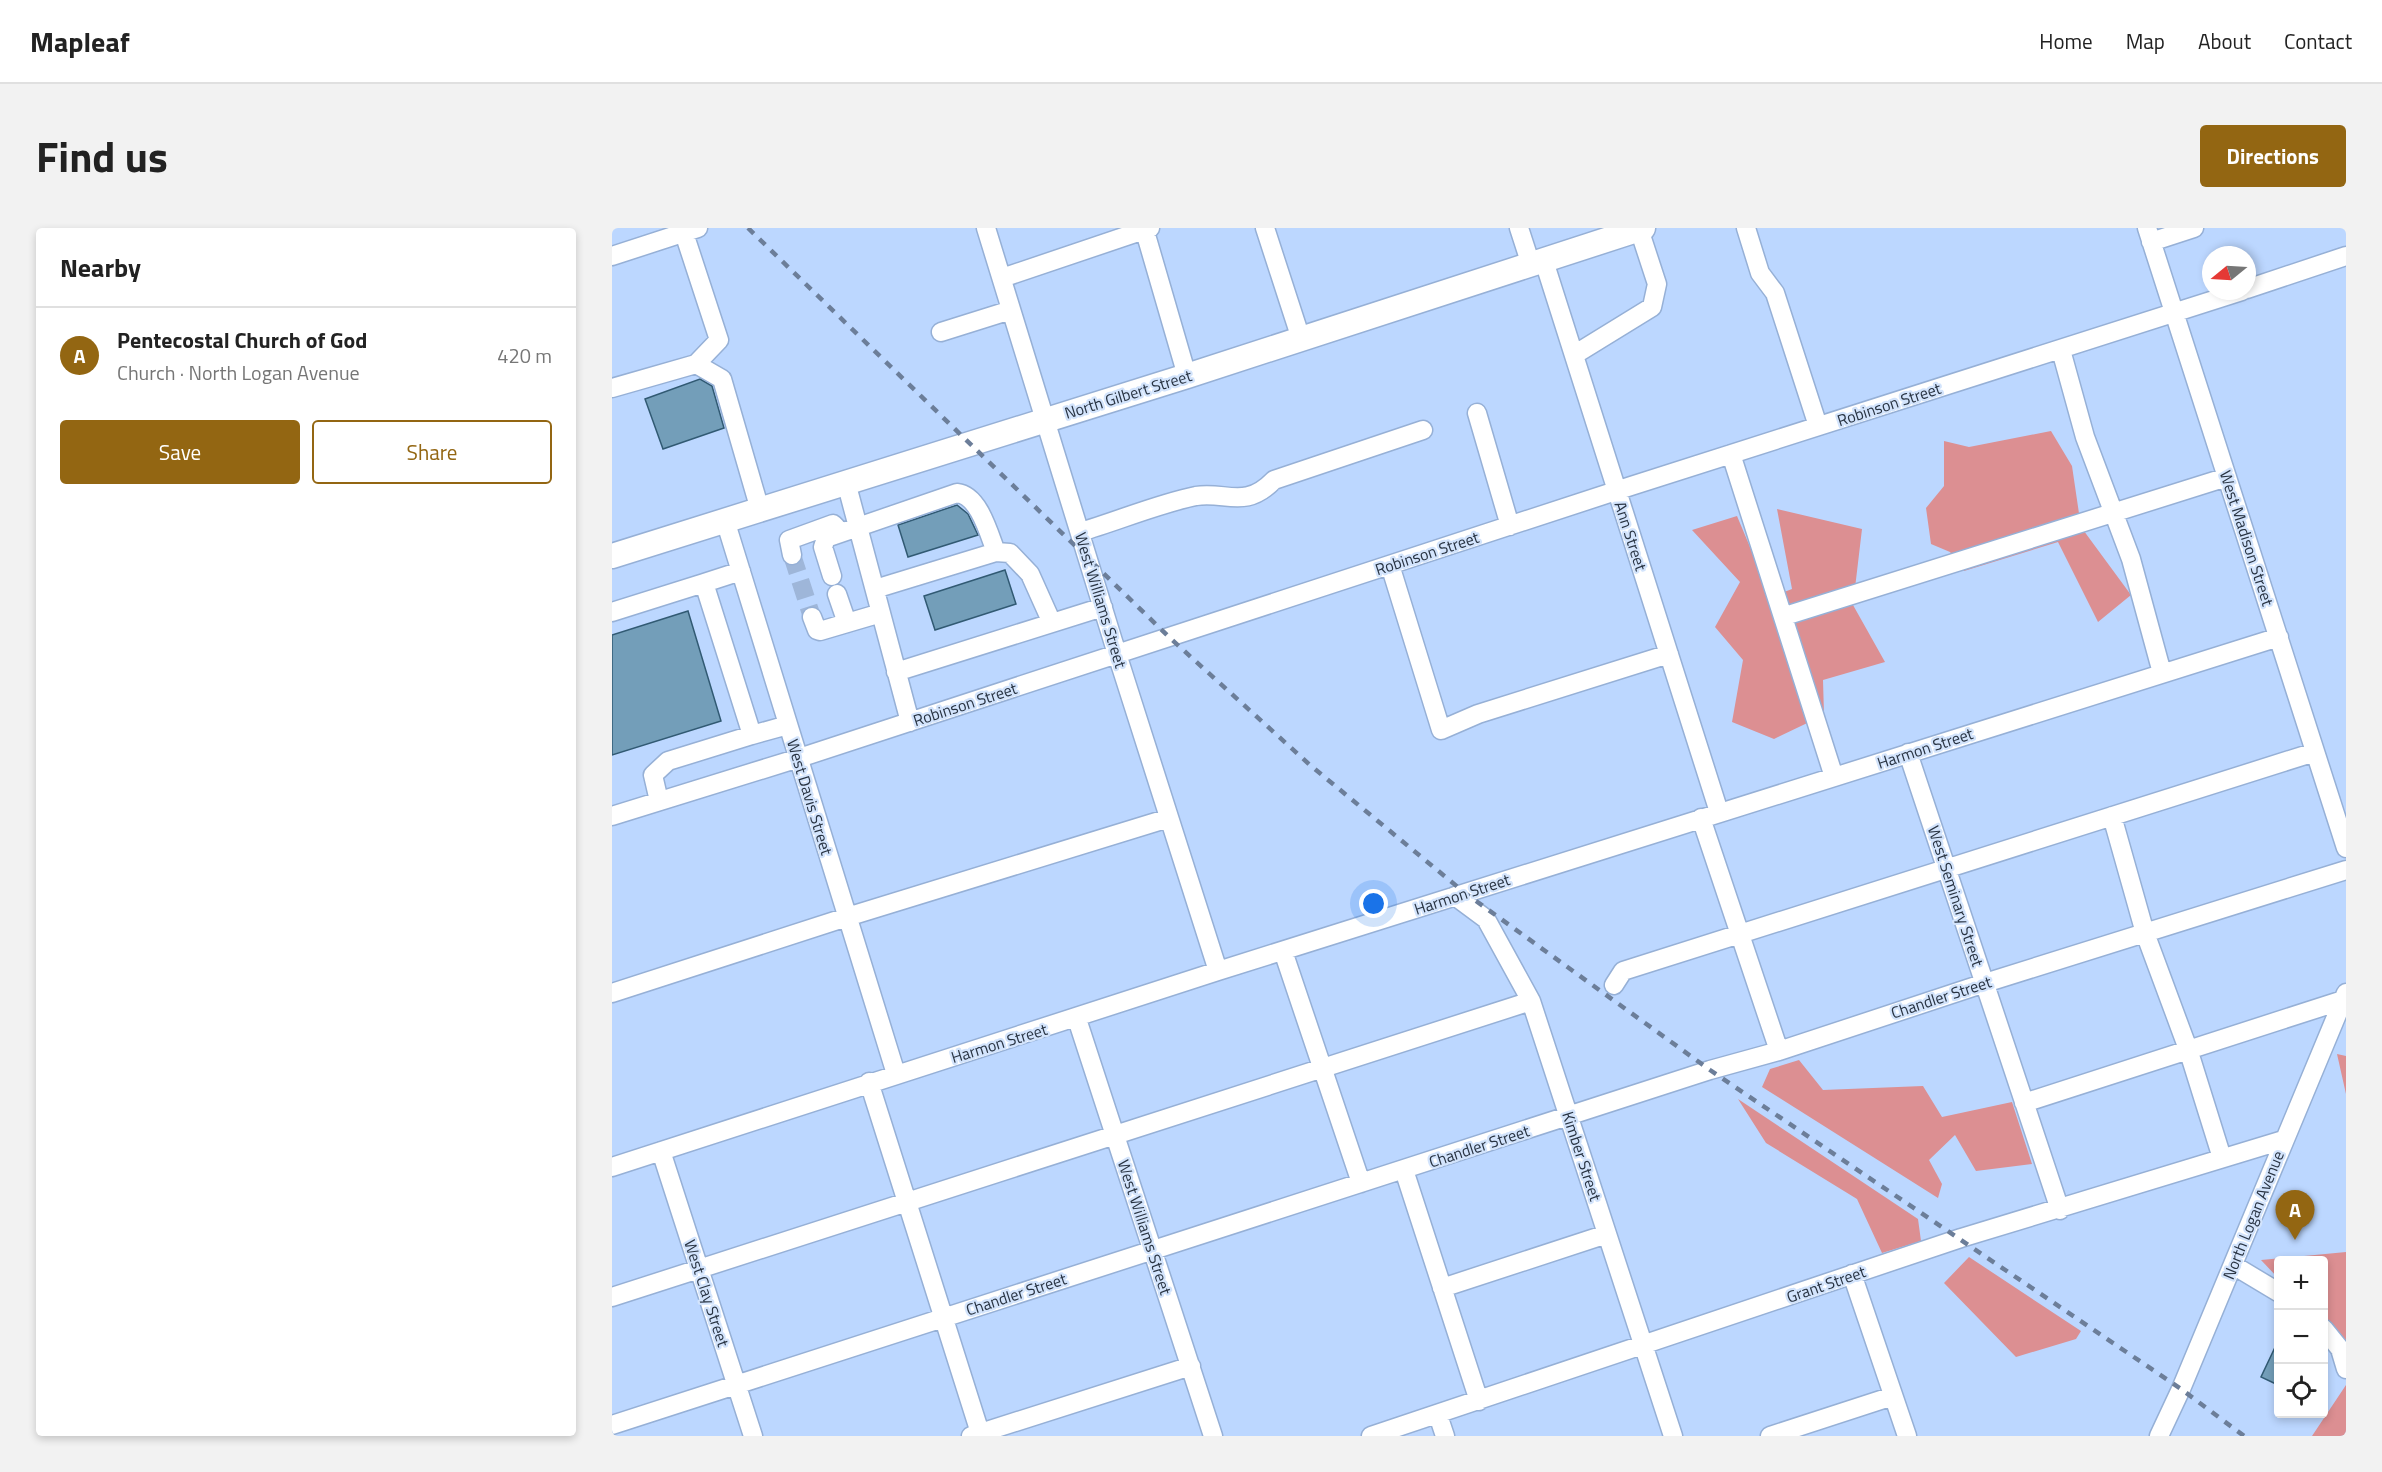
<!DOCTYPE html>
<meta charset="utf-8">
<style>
body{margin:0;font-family:"Titillium Web",sans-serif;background:#f2f2f2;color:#222}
.controls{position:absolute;right:18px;bottom:18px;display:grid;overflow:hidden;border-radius:6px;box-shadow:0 3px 9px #0003}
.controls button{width:54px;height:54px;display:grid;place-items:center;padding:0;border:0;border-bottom:2px solid #e0e0e0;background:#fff;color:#222;font:30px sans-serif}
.compass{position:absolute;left:1590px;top:18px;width:54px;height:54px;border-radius:50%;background:#fff;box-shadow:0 3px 9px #0003;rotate:252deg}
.you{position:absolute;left:762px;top:676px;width:21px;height:21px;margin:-15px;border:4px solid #fff;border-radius:50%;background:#1a73e8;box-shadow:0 0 0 9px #1a73e833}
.badge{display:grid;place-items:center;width:39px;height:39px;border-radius:50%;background:#936612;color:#fff;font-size:20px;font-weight:700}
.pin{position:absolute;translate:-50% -50px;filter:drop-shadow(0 2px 3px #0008)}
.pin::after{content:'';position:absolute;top:32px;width:21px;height:18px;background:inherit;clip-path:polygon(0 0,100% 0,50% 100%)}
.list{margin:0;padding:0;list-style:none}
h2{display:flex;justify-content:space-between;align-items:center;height:78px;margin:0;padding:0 24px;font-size:26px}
h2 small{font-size:20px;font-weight:400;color:#767676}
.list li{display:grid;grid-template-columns:39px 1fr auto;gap:18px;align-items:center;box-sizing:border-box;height:96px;padding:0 24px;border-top:2px solid #e0e0e0}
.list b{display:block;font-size:22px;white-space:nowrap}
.list p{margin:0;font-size:20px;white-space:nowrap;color:#767676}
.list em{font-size:20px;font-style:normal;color:#767676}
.actions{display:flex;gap:12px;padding:18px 24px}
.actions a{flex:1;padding:14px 0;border:2px solid #936612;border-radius:6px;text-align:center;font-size:21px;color:#936612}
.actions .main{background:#936612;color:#fff}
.icon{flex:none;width:33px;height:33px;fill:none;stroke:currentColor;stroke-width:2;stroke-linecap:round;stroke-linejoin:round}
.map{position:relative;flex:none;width:1734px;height:1208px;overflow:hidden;border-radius:6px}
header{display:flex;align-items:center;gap:36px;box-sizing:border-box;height:84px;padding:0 30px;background:#fff;border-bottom:2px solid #e0e0e0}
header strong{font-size:28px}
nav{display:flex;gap:33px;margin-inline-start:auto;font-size:21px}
.intro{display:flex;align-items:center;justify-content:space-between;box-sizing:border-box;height:144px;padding:0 36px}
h1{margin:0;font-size:42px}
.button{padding:15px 27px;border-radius:6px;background:#936612;color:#fff;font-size:21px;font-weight:700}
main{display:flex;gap:36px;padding:0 36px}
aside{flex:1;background:#fff;border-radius:6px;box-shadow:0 3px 9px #0003}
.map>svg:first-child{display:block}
.forest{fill:#dc8f92}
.building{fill:#739eb9;stroke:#315a73;stroke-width:1.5}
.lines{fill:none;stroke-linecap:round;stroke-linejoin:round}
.minor-tunnel{stroke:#9eb6d9;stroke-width:18;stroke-dasharray:18 9;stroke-linecap:butt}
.minor-casing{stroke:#96b0d6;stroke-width:21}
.major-casing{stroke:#96b0d6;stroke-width:27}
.minor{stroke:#fff;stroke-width:18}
.major{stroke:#fff;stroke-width:24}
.rail{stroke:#6c7e99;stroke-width:4.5;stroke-dasharray:8 8;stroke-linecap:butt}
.labels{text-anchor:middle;stroke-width:4.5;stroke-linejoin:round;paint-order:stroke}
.street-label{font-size:16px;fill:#283342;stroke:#d3e4fc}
</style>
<header>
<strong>Mapleaf</strong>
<nav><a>Home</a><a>Map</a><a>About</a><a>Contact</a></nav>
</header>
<div class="intro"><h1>Find us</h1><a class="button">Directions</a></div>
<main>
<aside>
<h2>Nearby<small></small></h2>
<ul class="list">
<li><span class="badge">A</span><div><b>Pentecostal Church of God</b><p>Church · North Logan Avenue</p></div><em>420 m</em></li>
</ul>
<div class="actions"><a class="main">Save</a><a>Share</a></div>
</aside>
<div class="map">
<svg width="1734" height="1208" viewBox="0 0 1734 1208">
<rect width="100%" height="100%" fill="#bcd7ff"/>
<path class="forest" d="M1439,203L1460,238L1469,299L1519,367L1486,394L1446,314L1352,343L1338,324L1319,316L1314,280L1332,258V213L1357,219Z
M1165,281L1250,301L1241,377L1273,434L1211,452L1212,487L1162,511L1120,494L1131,432L1103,399L1128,354L1080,302L1125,288L1159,369L1180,361Z
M1725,826L1734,828V866Z
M1187,832L1211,862L1311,858L1330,889L1400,874L1420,936L1364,943L1343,907L1317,932L1330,956L1326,970L1150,859L1158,841Z
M1126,871L1306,991L1309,1013L1270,1025L1245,971L1154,915Z
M1734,1024V1120L1712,1097V1032H1666V1050L1649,1032Z
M1357,1029L1469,1103L1464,1111L1404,1129L1332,1055Z
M1734,1157V1208H1700Z"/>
<path class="building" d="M88,151L100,158L112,200L51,221L33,171Z
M345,277L356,286L366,307L296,329L286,297Z
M393,342L404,376L323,402L312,368Z
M76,383L109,493L0,527V407Z
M1666,1113V1157L1649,1149Z"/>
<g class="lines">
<path class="minor-tunnel" d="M180,327L200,389"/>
<g class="minor-casing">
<path id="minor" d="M374,0L505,426L606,743
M532,0L575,148
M653,0L689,111
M907,0L919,37
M1134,0L1148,45L1163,65L1206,198
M1535,0L1734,620
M72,5L107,112L84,136L110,151L148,282
M1539,14L1582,0
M0,28L86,0
M932,33L1107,584
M390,50L538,0
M1635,61L1734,28
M329,104L399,82
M1449,122L1473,209L1519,331L1550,445
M962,127L1040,79L1045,56L1027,1
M0,160L84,136
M865,185L898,298
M1119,226L1222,549
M234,254L298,494
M113,292L284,846
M468,304C506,293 545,276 584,268C614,263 633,282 662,252L811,202
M180,327L177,312L221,296L224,299
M778,337L829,502L866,486L1057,426
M129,343L92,355L140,507L176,497
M220,348L211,319L214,310L345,265C367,267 377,306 384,324
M263,361L384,324L398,325L418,346L440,395
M225,366L235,395
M0,384L92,355
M1173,388L1615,249
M200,389L205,402L208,403L269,385
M284,444L491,379
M1296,525L1448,982
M47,573L41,547L56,533L140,507
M0,588L187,530L1019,258L1630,63
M1500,588L1533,705L1576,821L1610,930
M1089,590L1167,823
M843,668L874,691L919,773L1061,1208
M671,723L749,955
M1002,757L1011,743L1703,524
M0,765L235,689L557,590
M465,791L601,1208
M257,854L369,1208
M1412,875L1731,772
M49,923L141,1208
M0,939L606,743L1667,409
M792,942L867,1173
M1621,1037L1666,1064
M1240,1046L1295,1208
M830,1060L995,1006
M0,1069L919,773
M1712,1101L1728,1121L1734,1141
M826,1187L833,1208
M0,1197L1098,842L1167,823L1373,755L1734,642
M359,1208L579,1138
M759,1208L1349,1010L1671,912
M1158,1208L1281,1168
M1547,1208L1569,1161L1734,765"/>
</g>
<g class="major-casing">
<path id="major" d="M0,328L575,148L1031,0"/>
</g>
<use href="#minor" class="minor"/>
<use href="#major" class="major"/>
<path class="rail" d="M136,0L558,410L698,537L853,665L1098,842L1569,1161L1632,1208"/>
</g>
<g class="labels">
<g class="street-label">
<text transform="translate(516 166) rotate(-17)" y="6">North Gilbert Street</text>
<text transform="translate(1277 176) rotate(-18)" y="6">Robinson Street</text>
<text transform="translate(1019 308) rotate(72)" y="6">Ann Street</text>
<text transform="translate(1635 310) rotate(72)" y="6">West Madison Street</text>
<text transform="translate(815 325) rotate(-18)" y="6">Robinson Street</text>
<text transform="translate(489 372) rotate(73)" y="6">West Williams Street</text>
<text transform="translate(353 476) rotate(-18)" y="6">Robinson Street</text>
<text transform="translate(1313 520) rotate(-18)" y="6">Harmon Street</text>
<text transform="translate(198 569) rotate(73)" y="6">West Davis Street</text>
<text transform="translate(850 666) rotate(-18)" y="6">Harmon Street</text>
<text transform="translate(1344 668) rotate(72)" y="6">West Seminary Street</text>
<text transform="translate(1329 769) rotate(-18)" y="6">Chandler Street</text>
<text transform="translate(387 815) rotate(-17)" y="6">Harmon Street</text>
<text transform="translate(867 918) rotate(-18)" y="6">Chandler Street</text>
<text transform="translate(970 928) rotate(72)" y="6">Kimber Street</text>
<text transform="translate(1641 987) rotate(-68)" y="6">North Logan Avenue</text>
<text transform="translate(533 999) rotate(72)" y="6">West Williams Street</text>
<text transform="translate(1214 1056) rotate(-19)" y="6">Grant Street</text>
<text transform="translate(95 1065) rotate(72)" y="6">West Clay Street</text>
<text transform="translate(404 1066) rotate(-18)" y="6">Chandler Street</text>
</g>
</g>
</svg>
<div class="controls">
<button>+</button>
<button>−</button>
<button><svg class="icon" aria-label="locate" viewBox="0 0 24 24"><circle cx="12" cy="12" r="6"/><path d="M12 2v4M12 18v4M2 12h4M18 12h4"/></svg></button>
</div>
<svg class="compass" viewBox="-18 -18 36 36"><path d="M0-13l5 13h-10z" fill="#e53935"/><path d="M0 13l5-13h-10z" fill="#767676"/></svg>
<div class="you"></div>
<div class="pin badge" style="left:1683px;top:1012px">A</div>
</div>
</main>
